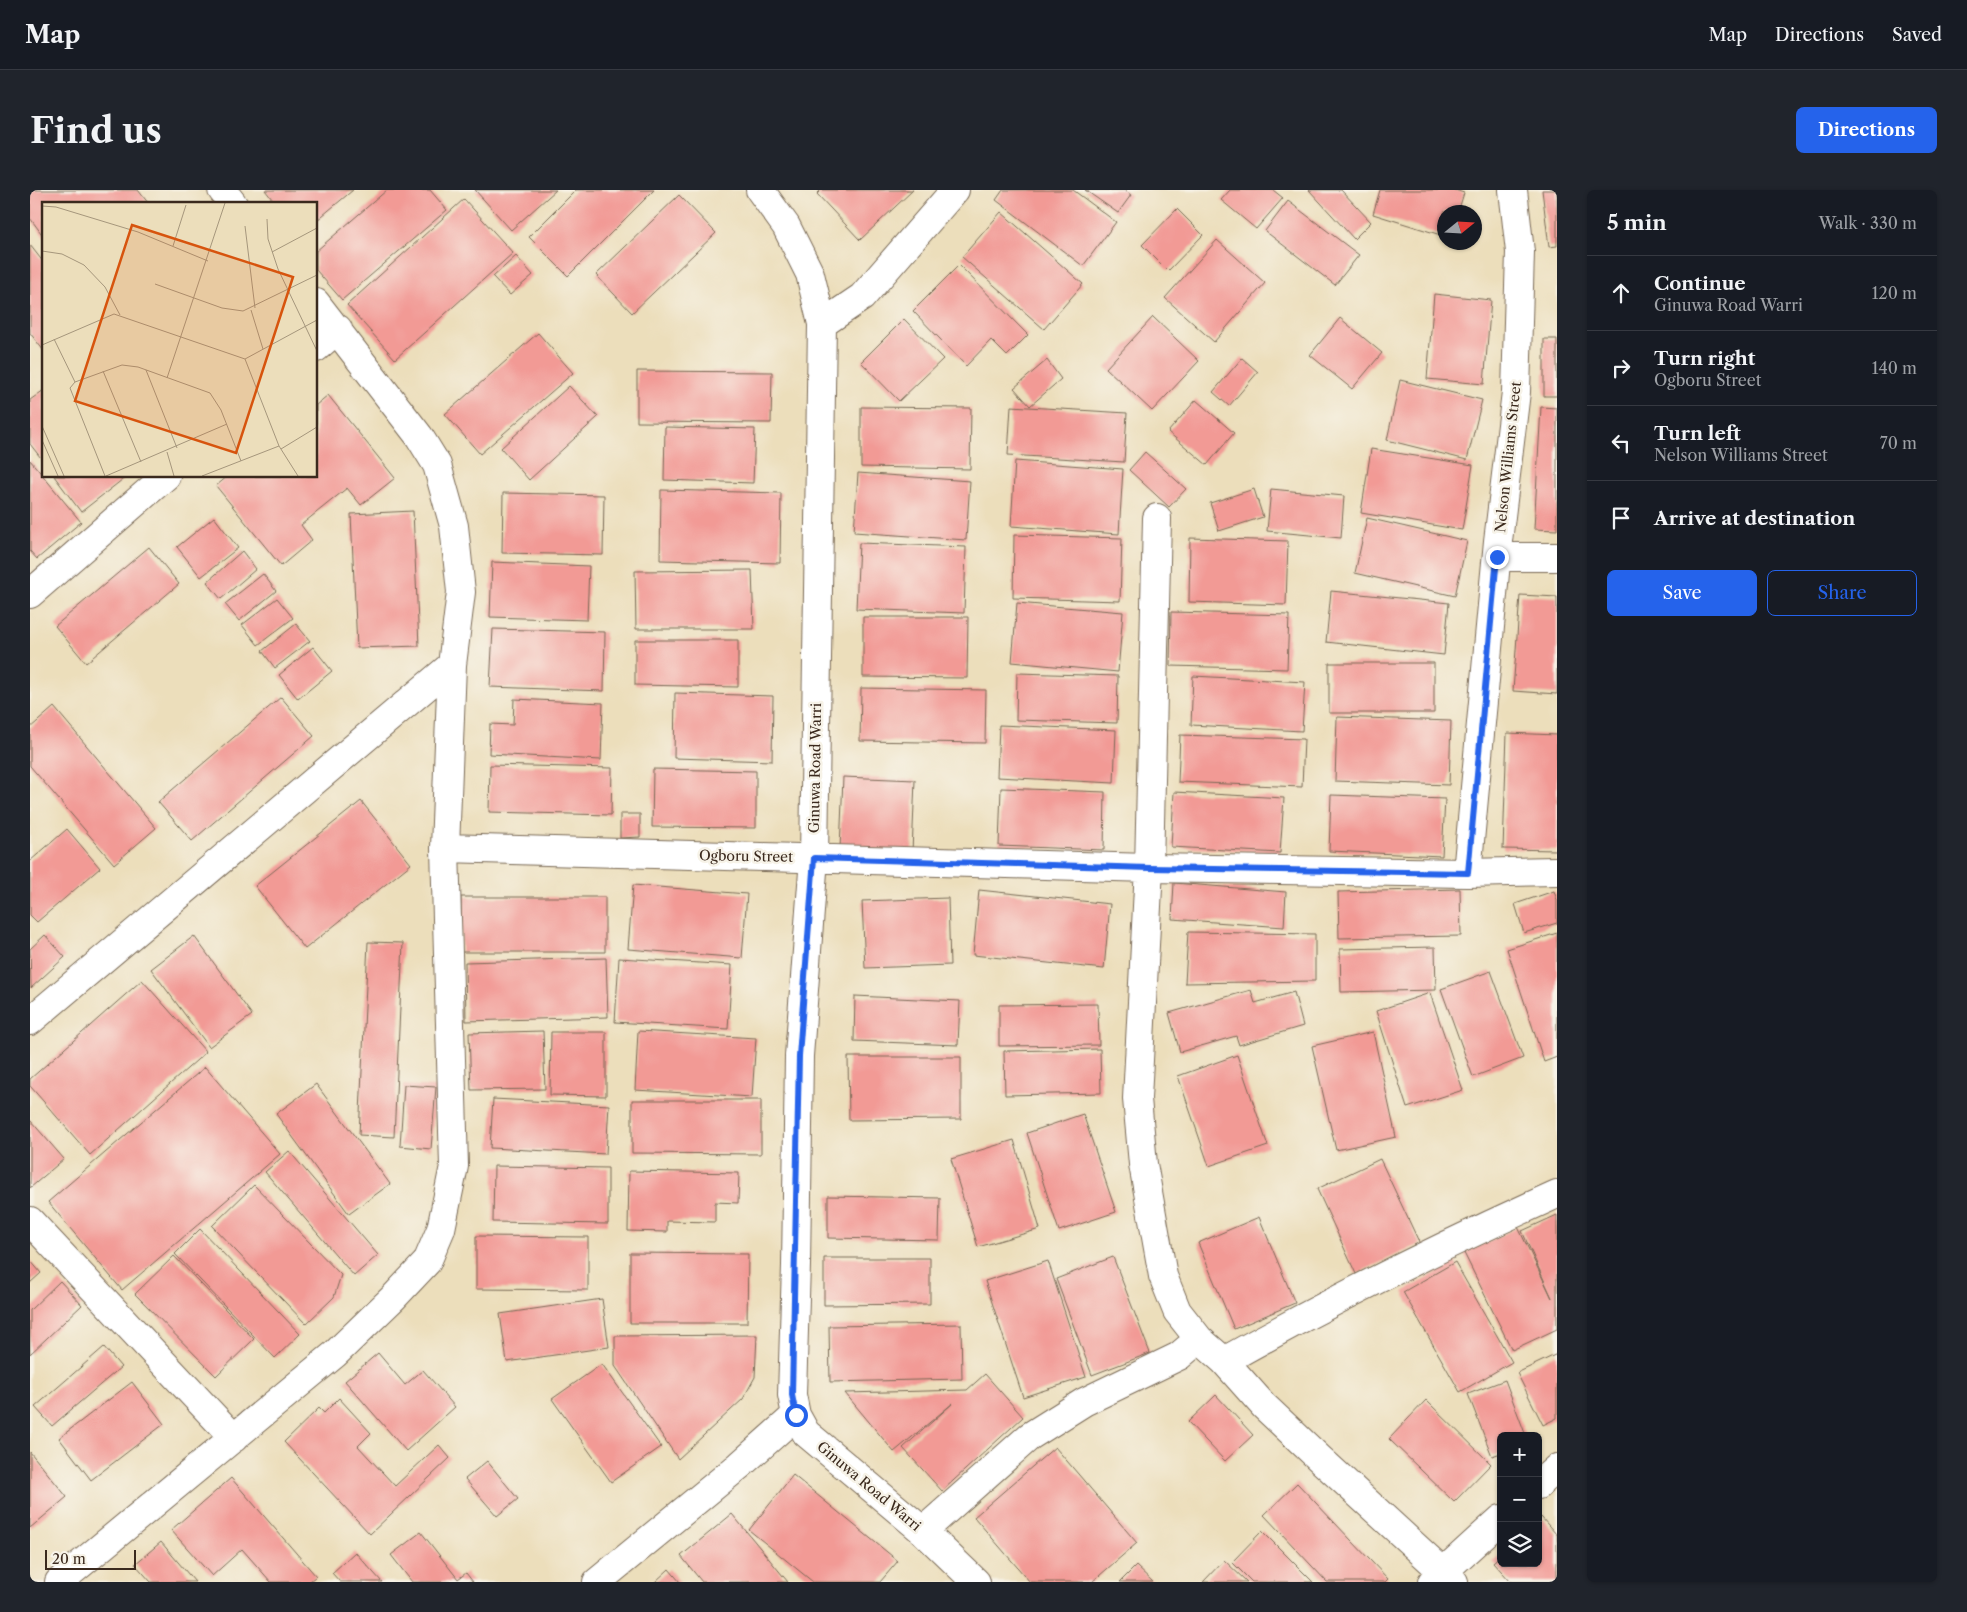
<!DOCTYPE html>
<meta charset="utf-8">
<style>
body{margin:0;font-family:"Libre Caslon Text",serif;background:#20242c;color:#f1f3f6}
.controls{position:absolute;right:15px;bottom:15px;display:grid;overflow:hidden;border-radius:8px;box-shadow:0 1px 4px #0004}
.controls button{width:45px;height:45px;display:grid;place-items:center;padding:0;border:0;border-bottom:1px solid #363941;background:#171b24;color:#f1f3f6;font:25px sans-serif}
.compass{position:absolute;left:1407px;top:15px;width:45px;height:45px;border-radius:50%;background:#171b24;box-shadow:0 1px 4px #0004;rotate:72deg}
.scale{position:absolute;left:15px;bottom:12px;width:91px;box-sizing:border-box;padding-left:5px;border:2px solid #3b2a1e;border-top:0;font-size:14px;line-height:18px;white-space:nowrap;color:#3b2a1e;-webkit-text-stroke:4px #f7f3e8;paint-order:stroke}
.stop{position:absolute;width:15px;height:15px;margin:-11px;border:4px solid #2563eb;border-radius:50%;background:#fff}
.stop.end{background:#2563eb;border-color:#fff;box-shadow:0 1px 5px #0008}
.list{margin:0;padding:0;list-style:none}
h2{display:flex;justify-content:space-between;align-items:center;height:65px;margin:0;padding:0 20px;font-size:21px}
h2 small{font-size:16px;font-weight:400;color:#9ea1a6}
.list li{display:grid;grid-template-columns:32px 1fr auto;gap:15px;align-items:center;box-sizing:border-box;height:75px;padding:0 20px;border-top:1px solid #363941}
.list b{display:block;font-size:19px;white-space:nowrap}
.list p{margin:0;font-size:16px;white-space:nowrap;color:#9ea1a6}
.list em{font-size:16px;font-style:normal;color:#9ea1a6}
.actions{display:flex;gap:10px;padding:15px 20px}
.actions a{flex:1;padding:11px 0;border:1px solid #2563eb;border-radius:8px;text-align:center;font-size:18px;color:#2563eb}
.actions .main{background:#2563eb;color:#fff}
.icon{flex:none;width:28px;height:28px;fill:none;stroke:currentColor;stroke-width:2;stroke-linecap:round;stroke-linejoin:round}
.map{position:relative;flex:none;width:1527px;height:1392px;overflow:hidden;border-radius:8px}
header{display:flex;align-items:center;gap:30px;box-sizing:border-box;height:70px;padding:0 25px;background:#171b24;border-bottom:1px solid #363941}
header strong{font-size:24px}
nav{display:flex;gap:28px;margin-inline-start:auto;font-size:18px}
.intro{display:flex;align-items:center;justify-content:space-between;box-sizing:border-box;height:120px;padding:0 30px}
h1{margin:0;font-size:35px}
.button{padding:12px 22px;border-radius:8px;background:#2563eb;color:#fff;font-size:18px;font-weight:700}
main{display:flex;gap:30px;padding:0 30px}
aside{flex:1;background:#171b24;border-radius:8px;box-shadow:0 1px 4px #0004}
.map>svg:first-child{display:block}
.building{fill:#f29a95}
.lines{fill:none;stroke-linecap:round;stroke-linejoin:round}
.street-casing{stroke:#796955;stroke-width:30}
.street{stroke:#fff;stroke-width:28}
.route{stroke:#2563eb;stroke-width:6}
.labels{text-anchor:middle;stroke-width:5;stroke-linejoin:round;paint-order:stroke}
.street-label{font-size:14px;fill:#3b2a1e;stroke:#f7f3e8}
.inset-road{fill:none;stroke:#a5967c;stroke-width:1}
.view{fill:#d7540e;fill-opacity:0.15;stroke:#d7540e;stroke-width:2.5}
.inset-edge{fill:none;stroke:#3b2a1e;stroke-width:2.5}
</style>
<header>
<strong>Map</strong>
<nav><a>Map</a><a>Directions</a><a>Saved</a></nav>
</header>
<div class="intro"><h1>Find us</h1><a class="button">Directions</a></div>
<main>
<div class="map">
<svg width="1527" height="1392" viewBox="0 0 1527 1392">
<rect width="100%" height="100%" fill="#f7f3e8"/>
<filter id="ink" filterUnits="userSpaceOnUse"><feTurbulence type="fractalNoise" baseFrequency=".02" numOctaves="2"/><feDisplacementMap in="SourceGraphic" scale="10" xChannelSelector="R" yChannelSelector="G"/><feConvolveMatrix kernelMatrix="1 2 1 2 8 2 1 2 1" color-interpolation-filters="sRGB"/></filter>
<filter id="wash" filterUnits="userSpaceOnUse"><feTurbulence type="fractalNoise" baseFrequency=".0096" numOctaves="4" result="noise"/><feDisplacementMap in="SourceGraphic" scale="20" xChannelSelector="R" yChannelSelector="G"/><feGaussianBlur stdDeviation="1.12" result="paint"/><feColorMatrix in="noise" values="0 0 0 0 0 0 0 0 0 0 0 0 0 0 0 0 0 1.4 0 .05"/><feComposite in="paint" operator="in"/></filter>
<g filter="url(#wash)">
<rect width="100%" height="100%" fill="#ecdebb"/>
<g id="blocks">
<path class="building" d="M0,0H108L119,14H14V47L0,28Z
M235,0H323L286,31V14H246Z
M357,0H400L417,20L312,110L286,80V61Z
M445,0H526L481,40Z
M546,0H624L538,86L499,47Z
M791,0H883L830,50L787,4Z
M973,0H1043L1086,32L1053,76L966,10Z
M1055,0H1094L1101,5L1088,23Z
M1200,0H1243L1253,8L1226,39L1191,10Z
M1279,0H1311L1341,32L1324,49Z
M1350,0H1425L1434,3L1428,22H1414V46L1343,24Z
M1512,0H1527V56L1519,57Z
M649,5L686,43L602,123L566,85Z
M434,9L483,63L365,169L317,115Z
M1258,11L1329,65L1305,95L1235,41Z
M1147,19L1173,45L1138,81L1112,55Z
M971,22L1053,94L1014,139L932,67Z
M1187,50L1235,93L1184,152L1135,108Z
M0,55L14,73V161L0,143Z
M486,66L503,85L480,105L463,87Z
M929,75L998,145L977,166L961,150L936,176L883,121Z
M1404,104L1461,110L1454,194L1397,189Z
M1123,127L1169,171L1122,221L1076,178Z
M1310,128L1352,163L1322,199L1280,165Z
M874,129L913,169L869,211L831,172Z
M508,143L543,183L450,264L415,224Z
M1514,149H1527V206H1514Z
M1212,168L1228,182L1199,216L1183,202Z
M1017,170L1031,189L1000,216L984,198Z
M607,181L742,182L741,233L607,232Z
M1370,190L1452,210L1437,270L1357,250Z
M539,196L568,227L499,290L471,258Z
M14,200V272L0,254V210Z
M298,205L365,288L331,315L317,298L271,335L282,350L251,376L186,296L198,286H286V215Z
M1166,210L1204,243L1177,275L1138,242Z
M981,216L1097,223L1094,272L978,265Z
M831,217L941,218L940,279L831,277Z
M1511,217L1527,218V340L1504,339Z
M635,237L725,239L723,293L634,290Z
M1341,259L1443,275L1432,340L1331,323Z
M1115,262L1156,299L1139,317L1099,280Z
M0,270L51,332L7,369L0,361Z
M985,271L1093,279L1089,344L981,336Z
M828,283L940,291L936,350L824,342Z
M24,286H97L51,322Z
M1224,299L1233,327L1189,341L1180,313Z
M1241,299L1314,306L1311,348L1237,341Z
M631,300L751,303L750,373L630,370Z
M473,303L574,305L573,365L472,363Z
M383,321L389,456L327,458L321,324Z
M184,327L208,358L171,387L147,357Z
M1337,328L1437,351L1425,406L1325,383Z
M984,345L1092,348L1090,411L983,408Z
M1160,348L1258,351L1256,415L1159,412Z
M829,353L936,357L934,423L826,419Z
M119,357L149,394L56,473L25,436Z
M212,361L226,379L191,409L177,392Z
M462,372L559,376L557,430L460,427Z
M722,380L724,439H606L605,381Z
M233,384L246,401L209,431L195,414Z
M1301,401L1419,413L1414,465L1296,452Z
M1490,405L1527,407V504L1483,501Z
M247,408L263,428L228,455L212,435Z
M987,413L1093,422L1088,482L982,472Z
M1141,422L1259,425L1257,479L1140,476Z
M833,427H938L937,488L833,487Z
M266,434L280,451L245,478L232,461Z
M463,439L575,442L574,501L460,497Z
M605,450H708V497L605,495Z
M283,457L302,481L268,509L249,485Z
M1299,473H1404V523H1299Z
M987,483L1088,486L1087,533L986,530Z
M1163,486L1275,492L1272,541L1161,535Z
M831,498L956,500L955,553L830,551Z
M645,503L743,506L742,571L644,568Z
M251,507L284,546L162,651L128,612Z
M484,509L573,513L571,570L459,564L460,534L483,535Z
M24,517L126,638L84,674L0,576V538Z
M1307,527L1421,531L1419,595L1305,591Z
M969,535L1086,540L1084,593L967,587Z
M1477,543L1527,545V660L1473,659Z
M1150,545L1274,549L1272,597L1148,592Z
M460,575L582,578L581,625L459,622Z
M623,579L726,581V638L622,637Z
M813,587L885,590L882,662L810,659Z
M971,598L1075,602L1074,660L969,656Z
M1144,602L1254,608L1250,663L1141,657Z
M1301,605L1415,609L1412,666L1299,661Z
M331,611L381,674L275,759L225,696Z
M590,624H610V647L590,648Z
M37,639L70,678L7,732L0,725V671Z
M1144,693L1256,702L1254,737L1142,729Z
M603,695L717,704L712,768L598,759Z
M1430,699L1431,746L1309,748L1308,702Z
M949,700L1080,714L1074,779L943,765Z
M1524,701L1527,710V733L1494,743L1485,714Z
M431,707H575V762H431Z
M918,708L920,775L835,778L832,711Z
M1158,742L1285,744V791L1155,793Z
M1527,743V867L1514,872L1477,759Z
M15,745L35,767L1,798L0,759Z
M164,746L222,825L179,857L121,779Z
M338,752L373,753L364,947L329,945Z
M1405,757L1406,800L1311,802L1310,759Z
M576,768L578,827L436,831L435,772Z
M589,768L702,775L698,839L585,832Z
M1461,781L1493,868L1443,887L1411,799Z
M112,790L176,862L60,965L0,896V889Z
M1221,800L1225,813L1264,802L1273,836L1209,855L1206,846L1150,862L1139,823Z
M1400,803L1433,900L1377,918L1346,821Z
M825,806L930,811L928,855L824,851Z
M1068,814L1069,855L969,856V815Z
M513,841L515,899L441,900L439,843Z
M608,841L726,848L722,907L605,900Z
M521,842H576V906L520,905Z
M1343,842L1366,947L1306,960L1282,856Z
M1070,859L1071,903L975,905L974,861Z
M1207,865L1238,956L1179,976L1148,886Z
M818,867H931V929L819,930Z
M175,877L250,964L92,1100L18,1012Z
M286,894L360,994L319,1024L246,924Z
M374,895L406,897L401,959L370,956Z
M463,909L579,915L576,964L460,958Z
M602,910H731V964L602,963Z
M1053,924L1086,1022L1029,1041L997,943Z
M0,930L34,969L0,998Z
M984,950L1010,1039L948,1057L921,969Z
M259,961L348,1065L324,1086L235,982Z
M1350,969L1390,1054L1326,1084L1287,999Z
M464,976L578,978V1034L463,1032Z
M599,981L709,983L708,1013L685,1012V1032L637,1031V1042L598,1041Z
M224,995L311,1085L304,1107L276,1134L182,1036Z
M798,1006L910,1008L909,1050L798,1048Z
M1527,1025V1139L1482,1160L1434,1063L1488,1037L1522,1108L1492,1041Z
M1229,1027L1265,1113L1204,1139L1168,1053Z
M170,1039L270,1144L245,1168L145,1064Z
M446,1046L558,1047V1100L446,1099Z
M600,1063L718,1064L717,1133H600Z
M144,1066L224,1149L186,1186L105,1104Z
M1083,1067L1120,1163L1062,1185L1026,1089Z
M794,1068H900V1114L794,1115Z
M0,1070L11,1083L0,1093Z
M1018,1071L1056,1187L993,1207L955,1091Z
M1425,1072L1482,1172L1430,1202L1373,1102Z
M30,1091L52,1115L0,1164V1120Z
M572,1109L579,1157L477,1172L470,1124Z
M931,1134L932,1189L800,1192L799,1136Z
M727,1145L725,1187L713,1209L648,1269L585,1176V1146Z
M74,1157L91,1177L22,1236L5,1217Z
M348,1163L375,1195L393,1180L425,1217L376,1261L315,1191Z
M1527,1164V1228L1513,1235L1487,1183Z
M572,1174L631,1257L581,1292L522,1209Z
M955,1184L993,1227L912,1301L873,1258L923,1213L864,1262L815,1203L937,1200Z
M1475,1190L1496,1246H1471V1263L1462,1266L1438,1204Z
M102,1192L134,1234L61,1290L29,1248Z
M1186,1205L1223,1245L1195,1271L1158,1232Z
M309,1208L341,1243L328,1256L365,1296L409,1255L420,1268L340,1344L254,1252L289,1218L294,1223Z
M1396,1210L1461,1274L1424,1312L1359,1249Z
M1025,1257L1107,1353L1062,1392H1000L944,1327Z
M0,1262L37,1307L0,1338Z
M457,1271L488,1309L467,1326L435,1289Z
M763,1285L868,1371L850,1392H783L719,1340Z
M201,1288L286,1386L279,1392H241L212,1359L182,1386L141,1340Z
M1267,1293L1358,1389L1355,1392H1297L1234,1325Z
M702,1324L758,1392H672L651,1366Z
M1511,1327L1527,1345V1392H1481L1463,1372L1471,1365V1373H1508V1329Z
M1232,1341L1283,1392H1222L1202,1372Z
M391,1342L428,1389L436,1383L443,1392H382L361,1365Z
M131,1352L165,1392H121L105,1374Z
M325,1362L352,1392H310L302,1383Z
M1194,1370L1217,1392H1173Z
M1106,1376L1123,1392H1090Z
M639,1379L650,1392H625Z"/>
</g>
</g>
<g filter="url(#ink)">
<use href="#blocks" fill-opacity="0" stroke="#796955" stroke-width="1"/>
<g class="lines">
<g class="street-casing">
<path id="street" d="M192,0L203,14
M730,0L756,36L780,84L792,134L784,668L769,866L766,1075L762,1205L766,1225L776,1243L893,1341L946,1392
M792,134L832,107L925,0
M286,158L308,139
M1127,328L1119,678L1107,909L1113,974L1133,1086L1147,1121L1169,1149L1194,1171L1234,1216L1289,1268L1424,1392
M1467,367H1527
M0,404L136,286
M415,658L1119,678L1437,683L1527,681
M1437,683L1468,351L1486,202L1490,62L1483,0
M0,831L422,475
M0,1031L204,1248
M1194,1171C1302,1110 1414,1055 1527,1004
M1508,1295L1527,1278
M893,1341L1000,1246L1054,1212L1149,1166L1169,1149
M29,1392L305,1164L364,1107L397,1072L411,1039L424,976L415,658L422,475L431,402L424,336L407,275L389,246L286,113
M567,1392L710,1275L766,1225
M1402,1392L1471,1329"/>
</g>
<use href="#street" class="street"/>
</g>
</g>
<g class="lines" filter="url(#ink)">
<path class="route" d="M766,1225L762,1205L769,866L784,668L1119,678L1438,683L1467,367"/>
</g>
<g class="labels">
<g class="street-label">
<text transform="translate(1478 267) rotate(-84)" y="5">Nelson Williams Street</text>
<text transform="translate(785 578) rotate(-89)" y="5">Ginuwa Road Warri</text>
<text transform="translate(716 666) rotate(1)" y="5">Ogboru Street</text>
<text transform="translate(839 1296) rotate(40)" y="5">Ginuwa Road Warri</text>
</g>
</g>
<g transform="translate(12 12)">
<rect width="275" height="275" fill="#ecdebb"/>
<path class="inset-road" d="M0,4L14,5L96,30L166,59M225,17L226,37L236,67L275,149M203,24L213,106M131,44L144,3M0,49L20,52L42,63L63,85L78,113M230,50L275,26M113,82L180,106L201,109L275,73M209,108L221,147M12,137L33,180M0,143L72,112L203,157L275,118M203,157L237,244L256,274M104,168L135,246M61,169L99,260M125,176L183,1M0,224L22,274M0,238L16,274M239,247L275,225M125,250L132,274M63,274L28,186L33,180L80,163L96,165L168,191L179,208L199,259M64,274L185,222M160,274L237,244"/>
<path class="view" d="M90,23L251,75L194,251L33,199Z"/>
<rect width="275" height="275" class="inset-edge"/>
</g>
</svg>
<div class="controls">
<button>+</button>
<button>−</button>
<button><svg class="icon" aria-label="layers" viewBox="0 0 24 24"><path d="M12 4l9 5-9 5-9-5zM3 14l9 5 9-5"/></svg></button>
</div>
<svg class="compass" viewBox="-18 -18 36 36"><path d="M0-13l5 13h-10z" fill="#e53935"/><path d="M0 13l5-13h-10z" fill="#9ea1a6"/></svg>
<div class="scale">20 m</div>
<div class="stop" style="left:766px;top:1225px"></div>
<div class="stop end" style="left:1467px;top:367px"></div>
</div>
<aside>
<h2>5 min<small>Walk · 330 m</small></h2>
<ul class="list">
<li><svg class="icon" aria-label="ahead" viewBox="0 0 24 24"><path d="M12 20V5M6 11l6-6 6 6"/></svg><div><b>Continue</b><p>Ginuwa Road Warri</p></div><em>120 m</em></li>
<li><svg class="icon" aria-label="right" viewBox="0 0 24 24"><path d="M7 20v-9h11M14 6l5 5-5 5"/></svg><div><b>Turn right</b><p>Ogboru Street</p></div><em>140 m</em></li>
<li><svg class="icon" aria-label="left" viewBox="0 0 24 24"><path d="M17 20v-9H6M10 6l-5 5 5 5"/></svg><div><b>Turn left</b><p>Nelson Williams Street</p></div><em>70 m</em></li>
<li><svg class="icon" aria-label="arrive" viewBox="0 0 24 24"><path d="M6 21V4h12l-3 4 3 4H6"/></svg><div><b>Arrive at destination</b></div></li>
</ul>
<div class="actions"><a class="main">Save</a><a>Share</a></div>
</aside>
</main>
